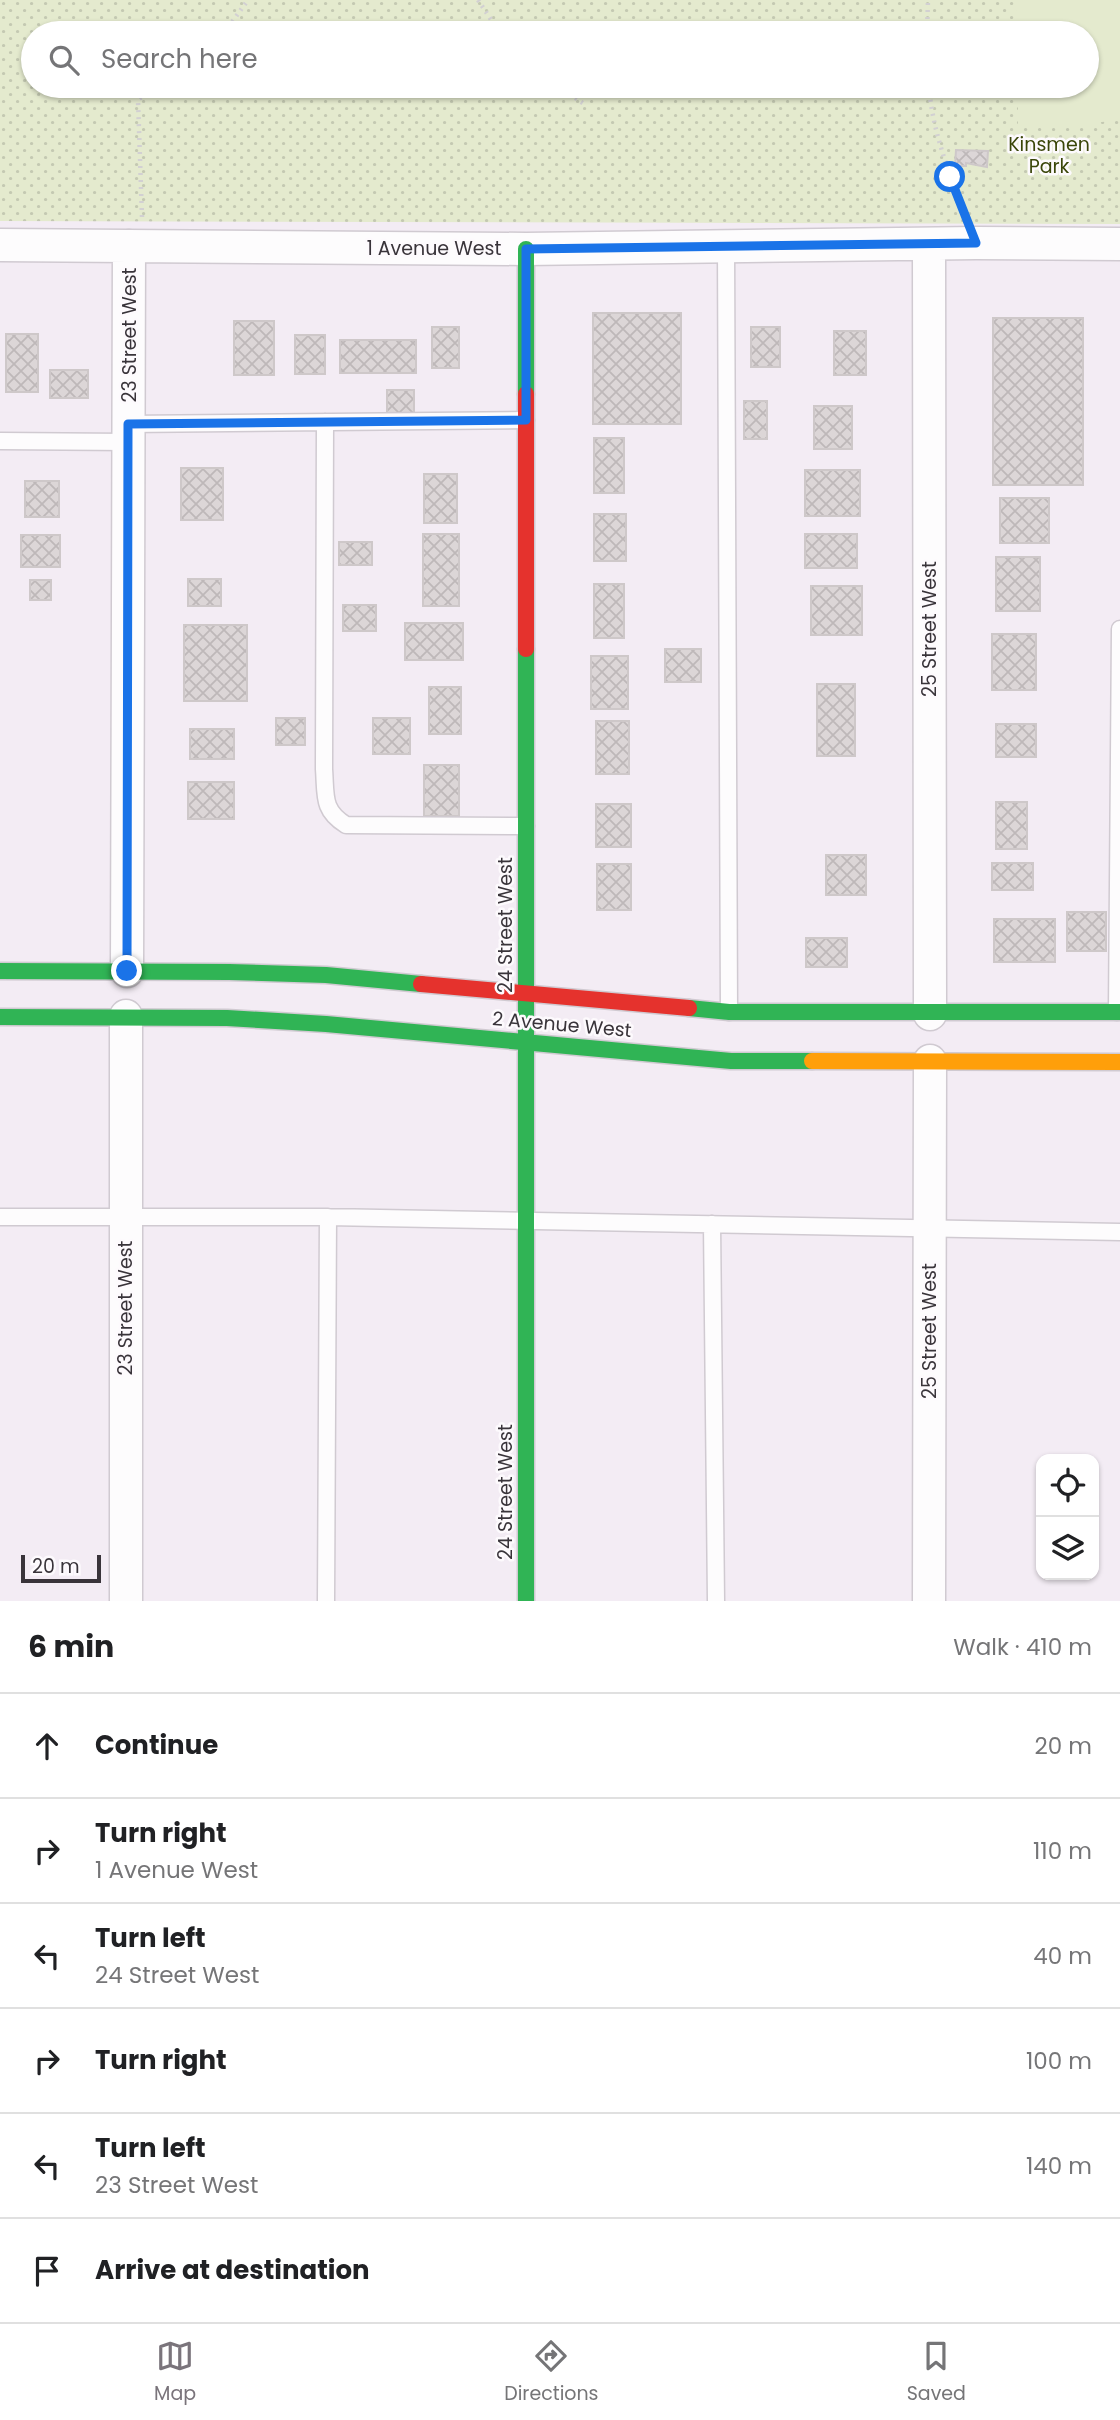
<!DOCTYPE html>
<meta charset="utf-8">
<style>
body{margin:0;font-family:Poppins,sans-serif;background:#f6f6f6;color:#202124}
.controls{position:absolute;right:21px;bottom:21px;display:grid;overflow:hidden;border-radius:14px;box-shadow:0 2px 5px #0004}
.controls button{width:63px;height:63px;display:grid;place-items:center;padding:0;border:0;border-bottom:2px solid #e0e0e0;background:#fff;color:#202124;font:35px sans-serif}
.scale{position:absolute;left:21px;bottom:18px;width:80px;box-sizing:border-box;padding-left:7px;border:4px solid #39343a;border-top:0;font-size:19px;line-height:24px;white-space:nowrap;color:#39343a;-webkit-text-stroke:5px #fdfafd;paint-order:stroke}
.stop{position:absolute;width:21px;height:21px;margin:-16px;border:5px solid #1a73e8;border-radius:50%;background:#fff}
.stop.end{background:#1a73e8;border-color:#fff;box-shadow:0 2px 7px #0008}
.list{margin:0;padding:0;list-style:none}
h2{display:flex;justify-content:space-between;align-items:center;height:91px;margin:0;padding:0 28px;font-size:30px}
h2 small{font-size:23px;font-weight:400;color:#757577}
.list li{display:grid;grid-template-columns:46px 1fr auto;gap:21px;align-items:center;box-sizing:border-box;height:105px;padding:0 28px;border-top:2px solid #e0e0e0}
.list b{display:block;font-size:26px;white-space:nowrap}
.list p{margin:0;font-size:23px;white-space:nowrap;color:#757577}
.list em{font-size:23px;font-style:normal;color:#757577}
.icon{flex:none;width:38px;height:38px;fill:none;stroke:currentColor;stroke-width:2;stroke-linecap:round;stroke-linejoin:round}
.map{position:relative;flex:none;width:1120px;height:1601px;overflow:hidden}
.search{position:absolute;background:#fff;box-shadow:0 2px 5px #0004;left:21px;right:21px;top:21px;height:77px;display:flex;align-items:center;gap:18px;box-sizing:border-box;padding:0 24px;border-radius:38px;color:#757577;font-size:26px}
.sheet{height:721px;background:#fff}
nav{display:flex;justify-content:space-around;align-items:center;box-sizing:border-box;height:98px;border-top:2px solid #e0e0e0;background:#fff;font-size:19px;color:#757577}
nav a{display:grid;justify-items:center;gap:4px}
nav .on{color:#7a747b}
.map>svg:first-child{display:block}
.park{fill:url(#park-dots);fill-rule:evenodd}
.pitch{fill:#e4eace}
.building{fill:url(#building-cross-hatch);stroke:#cec8c9;stroke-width:2}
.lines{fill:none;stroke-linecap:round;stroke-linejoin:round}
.lane-casing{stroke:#d0cad1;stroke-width:19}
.street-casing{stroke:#d0cad1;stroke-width:35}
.fast-casing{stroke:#d0cad1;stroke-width:19}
.slow-casing{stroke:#d0cad1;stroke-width:19}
.jam-casing{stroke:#d0cad1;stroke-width:19}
.path{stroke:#d2d0d2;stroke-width:4.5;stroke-dasharray:2 5;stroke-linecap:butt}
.lane{stroke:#fdfcfd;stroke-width:16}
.street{stroke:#fdfcfd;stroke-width:32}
.fast{stroke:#30b455;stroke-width:16}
.slow{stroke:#ff9f0a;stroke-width:16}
.jam{stroke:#e5322d;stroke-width:16}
.route{stroke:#1a73e8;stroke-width:9}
.labels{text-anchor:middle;stroke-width:5;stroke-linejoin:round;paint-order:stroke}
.park-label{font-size:19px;fill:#3a4609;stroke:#fdfafd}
.street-label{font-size:19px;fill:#39343a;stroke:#fdfafd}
</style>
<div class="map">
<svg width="1120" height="1601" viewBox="0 0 1120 1601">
<defs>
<pattern id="park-dots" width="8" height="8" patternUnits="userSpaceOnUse" patternTransform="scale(1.75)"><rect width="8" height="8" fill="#e4eace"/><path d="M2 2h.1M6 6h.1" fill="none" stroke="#c4c9b2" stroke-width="1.8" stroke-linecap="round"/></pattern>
<pattern id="building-cross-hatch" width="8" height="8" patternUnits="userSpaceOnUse" patternTransform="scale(1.75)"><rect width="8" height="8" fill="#dcd6d7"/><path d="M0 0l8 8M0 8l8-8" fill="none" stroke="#beb8b9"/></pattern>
</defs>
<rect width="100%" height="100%" fill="#f3ecf4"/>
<path class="park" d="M0,0H1120V224L0,221ZM33,33H1087V86H33Z"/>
<path class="pitch" d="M1017,0H1120V119L1090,124H1018V86H1087V33H1017Z"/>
<path class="building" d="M956,150L988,151L987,167L966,163V166H955Z
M593,313H681V424H593Z
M993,318H1083V485H993Z
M234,321H274V375H234Z
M432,327H459V368H432Z
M751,327H780V367H751Z
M834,331H866V375H834Z
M6,334H38V392H6Z
M295,335H325V374H295Z
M340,340H416V373H340Z
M50,370H88V398H50Z
M387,390H414V413H387Z
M744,401H767V439H744Z
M814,406H852V449H814Z
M594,438H624V493H594Z
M181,468H223V520H181Z
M805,470H860V516H805Z
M424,474H457V523H424Z
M25,481H59V517H25Z
M1000,498H1049V543H1000Z
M594,514H626V561H594Z
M423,534H459V606H423Z
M805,534H857V568H805Z
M21,535H60V567H21Z
M339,542H372V565H339Z
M996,557H1040V611H996Z
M188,579H221V606H188Z
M30,580H51V600H30Z
M594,584H624V638H594Z
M811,586H862V635H811Z
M343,605H376V631H343Z
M405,623H463V660H405Z
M184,625H247V701H184Z
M992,634H1036V690H992Z
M665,649H701V682H665Z
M591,656H628V709H591Z
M817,684H855V756H817Z
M429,687H461V734H429Z
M276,718H305V745H276Z
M373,718H410V754H373Z
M596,721H629V774H596Z
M996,724H1036V757H996Z
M190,729H234V759H190Z
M424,765H459V816H424Z
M188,782H234V819H188Z
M996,802H1027V849H996Z
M596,804H631V847H596Z
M826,855H866V895H826Z
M992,863H1033V890H992Z
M597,864H631V910H597Z
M1067,912H1106V951H1067Z
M994,919H1055V962H994Z
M806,938H847V967H806Z"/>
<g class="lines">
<g class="lane-casing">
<path id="lane" d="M726,246L729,1012
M325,422L324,769C326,796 322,810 346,825L526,826
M128,424L526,420
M0,441L128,442
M1117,1012L1120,629
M0,1217H328L1120,1232
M712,1224L716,1601
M326,1601L328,1217"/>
</g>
<g class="street-casing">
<path id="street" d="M929,244L930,1014
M0,245L526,249L976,243L1120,244
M127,971L129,246
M126,1016V1601
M929,1601L930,1061"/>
</g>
<g class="fast-casing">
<path id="fast" d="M526,249V394
M526,649V1601
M0,971L229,972L326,975L421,984
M689,1008L729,1012H1120
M0,1017L227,1018L326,1024L731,1061H812"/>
</g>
<g class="slow-casing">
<path id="slow" d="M812,1061L1120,1062"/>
</g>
<g class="jam-casing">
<path id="jam" d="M526,394V649
M421,984L689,1008"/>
</g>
<path class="path" d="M478,0L500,33
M224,33L248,0
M927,33L928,0
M558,86L584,104
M929,86C932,130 949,174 966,216
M142,217L138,100L156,86"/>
<use href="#lane" class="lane"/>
<use href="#street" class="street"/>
<use href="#fast" class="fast"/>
<use href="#slow" class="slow"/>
<use href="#jam" class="jam"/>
</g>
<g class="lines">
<path class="route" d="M127,971L128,424L526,420V249L976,243L950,177"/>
</g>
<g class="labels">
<g class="park-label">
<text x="1049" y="151">Kinsmen<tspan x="1049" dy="22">Park</tspan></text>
</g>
<g class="street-label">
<text x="434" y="255">1 Avenue West</text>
<text transform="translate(129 335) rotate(-90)" y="7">23 Street West</text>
<text transform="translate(929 629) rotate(-90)" y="7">25 Street West</text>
<text transform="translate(505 925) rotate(-90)" y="7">24 Street West</text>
<text transform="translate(562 1024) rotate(5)" y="7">2 Avenue West</text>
<text transform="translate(125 1308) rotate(-90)" y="7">23 Street West</text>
<text transform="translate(929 1331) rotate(-90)" y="7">25 Street West</text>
<text transform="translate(505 1492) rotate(-90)" y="7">24 Street West</text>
</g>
</g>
</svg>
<div class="controls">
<button><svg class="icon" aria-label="locate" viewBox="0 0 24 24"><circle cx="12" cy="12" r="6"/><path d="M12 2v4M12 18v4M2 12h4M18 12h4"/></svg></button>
<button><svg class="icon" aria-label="layers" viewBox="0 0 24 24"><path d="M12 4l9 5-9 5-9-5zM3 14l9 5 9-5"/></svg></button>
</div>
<div class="scale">20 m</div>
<div class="stop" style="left:950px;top:177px"></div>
<div class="stop end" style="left:127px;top:971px"></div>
<div class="search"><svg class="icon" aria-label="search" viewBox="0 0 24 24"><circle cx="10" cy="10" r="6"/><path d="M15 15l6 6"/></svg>Search here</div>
</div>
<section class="sheet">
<h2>6 min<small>Walk · 410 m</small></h2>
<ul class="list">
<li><svg class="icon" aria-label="ahead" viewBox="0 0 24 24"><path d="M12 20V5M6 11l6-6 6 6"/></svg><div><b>Continue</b></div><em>20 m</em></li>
<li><svg class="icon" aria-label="right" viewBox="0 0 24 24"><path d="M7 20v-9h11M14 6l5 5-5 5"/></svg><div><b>Turn right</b><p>1 Avenue West</p></div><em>110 m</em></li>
<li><svg class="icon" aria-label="left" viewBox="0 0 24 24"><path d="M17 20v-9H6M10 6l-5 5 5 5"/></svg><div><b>Turn left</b><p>24 Street West</p></div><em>40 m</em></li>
<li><svg class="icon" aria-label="right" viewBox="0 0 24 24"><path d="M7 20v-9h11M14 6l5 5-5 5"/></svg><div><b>Turn right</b></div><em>100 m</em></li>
<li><svg class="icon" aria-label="left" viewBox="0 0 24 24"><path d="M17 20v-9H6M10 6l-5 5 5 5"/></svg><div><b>Turn left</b><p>23 Street West</p></div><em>140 m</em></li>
<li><svg class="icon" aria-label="arrive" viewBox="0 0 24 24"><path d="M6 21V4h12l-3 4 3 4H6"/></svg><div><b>Arrive at destination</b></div></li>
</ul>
</section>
<nav>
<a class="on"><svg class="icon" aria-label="map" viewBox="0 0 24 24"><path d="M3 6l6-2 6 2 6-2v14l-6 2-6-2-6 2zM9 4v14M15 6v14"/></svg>Map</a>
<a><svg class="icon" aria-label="directions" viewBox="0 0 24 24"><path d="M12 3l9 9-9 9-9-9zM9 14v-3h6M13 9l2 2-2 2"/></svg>Directions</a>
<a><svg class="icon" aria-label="saved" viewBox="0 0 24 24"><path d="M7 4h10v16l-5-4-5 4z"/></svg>Saved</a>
</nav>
